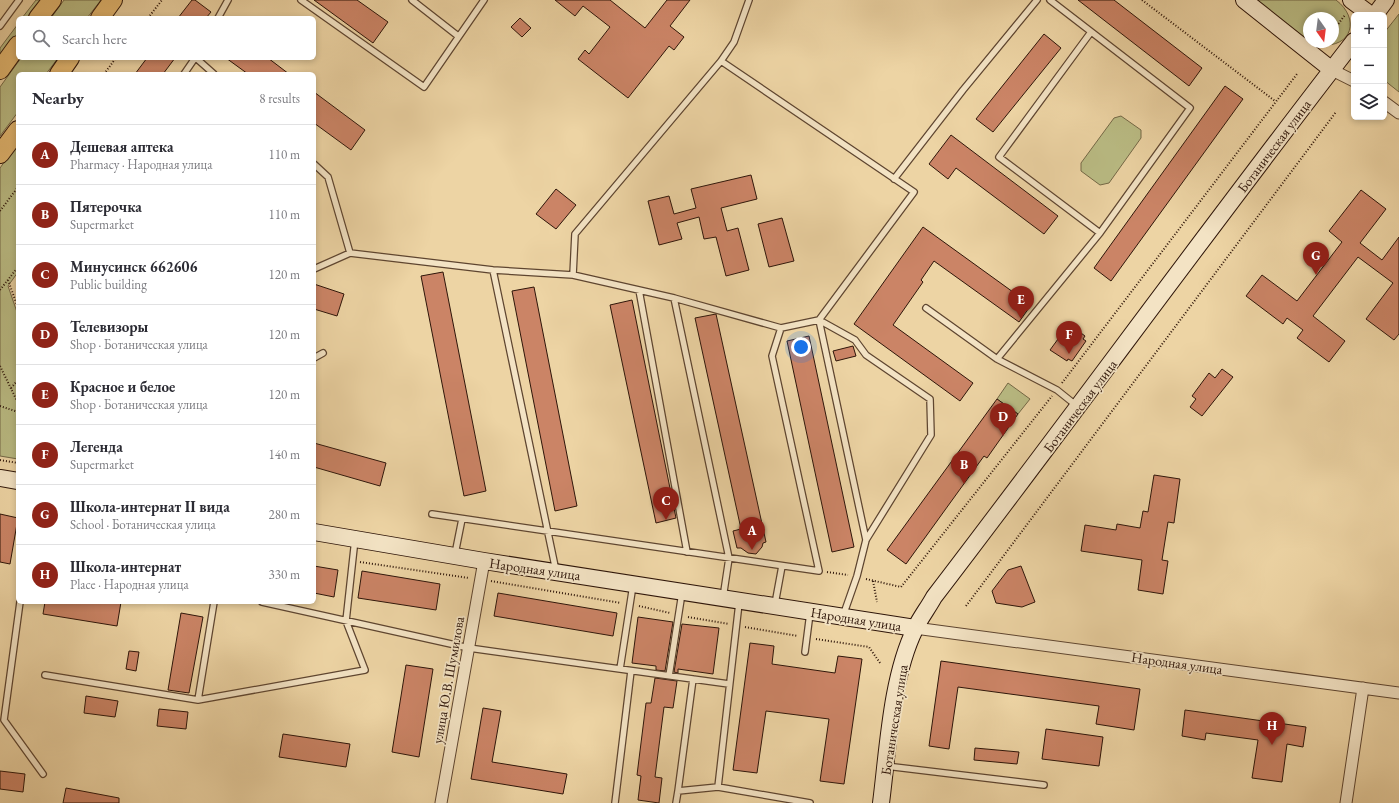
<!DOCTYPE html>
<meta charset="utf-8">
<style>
body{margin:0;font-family:"EB Garamond",serif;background:#f7f7f7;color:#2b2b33}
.controls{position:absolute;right:12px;top:12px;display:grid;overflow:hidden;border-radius:6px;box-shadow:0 2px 6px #0003}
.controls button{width:36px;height:36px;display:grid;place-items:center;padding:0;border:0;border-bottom:1px solid #e1e1e2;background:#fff;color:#2b2b33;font:20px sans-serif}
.compass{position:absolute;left:1303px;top:12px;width:36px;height:36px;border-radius:50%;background:#fff;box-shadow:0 2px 6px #0003;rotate:166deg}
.you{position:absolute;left:801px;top:347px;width:14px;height:14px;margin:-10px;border:3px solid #fff;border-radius:50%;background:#1a73e8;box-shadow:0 0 0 6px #1a73e833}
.badge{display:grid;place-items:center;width:26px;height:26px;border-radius:50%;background:#8f2418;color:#fff;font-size:13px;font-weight:700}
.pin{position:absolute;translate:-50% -33px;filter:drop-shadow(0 1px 2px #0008)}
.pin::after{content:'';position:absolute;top:21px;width:14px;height:12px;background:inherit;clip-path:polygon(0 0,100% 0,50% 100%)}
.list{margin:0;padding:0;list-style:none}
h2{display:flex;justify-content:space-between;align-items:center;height:52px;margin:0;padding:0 16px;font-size:17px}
h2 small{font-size:13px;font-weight:400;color:#7c7c81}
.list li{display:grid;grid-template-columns:26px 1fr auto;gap:12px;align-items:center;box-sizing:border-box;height:60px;padding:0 16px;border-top:1px solid #e1e1e2}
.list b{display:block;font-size:15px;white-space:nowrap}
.list p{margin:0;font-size:13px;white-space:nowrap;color:#7c7c81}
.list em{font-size:13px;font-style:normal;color:#7c7c81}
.icon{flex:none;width:22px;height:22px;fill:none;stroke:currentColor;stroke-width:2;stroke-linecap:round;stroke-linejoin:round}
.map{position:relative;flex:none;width:1399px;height:803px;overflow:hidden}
.search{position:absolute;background:#fff;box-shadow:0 2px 6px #0003;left:16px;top:16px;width:300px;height:44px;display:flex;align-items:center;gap:10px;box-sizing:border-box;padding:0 14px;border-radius:6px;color:#7c7c81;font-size:15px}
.panel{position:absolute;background:#fff;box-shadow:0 2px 6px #0003;left:16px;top:72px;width:300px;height:532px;border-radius:6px}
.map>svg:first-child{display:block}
.green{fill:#babc84;stroke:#746846;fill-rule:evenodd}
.building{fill:#cb8466;stroke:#2e1509}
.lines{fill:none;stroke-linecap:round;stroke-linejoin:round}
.lane-casing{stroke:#5e4530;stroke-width:8}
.street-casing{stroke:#5e4530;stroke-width:13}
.secondary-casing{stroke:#2e1509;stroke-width:18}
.primary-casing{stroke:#2e1509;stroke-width:20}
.path{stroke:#2e1509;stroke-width:2;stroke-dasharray:1 2;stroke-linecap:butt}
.lane{stroke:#f3e3c4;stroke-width:5.5}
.street{stroke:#f3e3c4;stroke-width:11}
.secondary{stroke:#f3e3c4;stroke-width:16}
.primary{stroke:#e6ba72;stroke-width:18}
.labels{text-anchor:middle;stroke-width:3.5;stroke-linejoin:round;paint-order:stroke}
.street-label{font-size:14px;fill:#2e1509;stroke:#f3e3c4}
</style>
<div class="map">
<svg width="1399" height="803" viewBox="0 0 1399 803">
<rect width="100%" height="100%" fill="#edd4a4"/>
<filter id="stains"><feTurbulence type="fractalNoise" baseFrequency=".005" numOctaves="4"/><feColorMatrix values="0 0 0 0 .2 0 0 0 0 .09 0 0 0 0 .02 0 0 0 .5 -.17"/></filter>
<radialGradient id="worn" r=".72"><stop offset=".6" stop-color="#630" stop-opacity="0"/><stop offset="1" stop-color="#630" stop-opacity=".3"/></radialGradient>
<path class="green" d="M36,0H43L30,18H22Z
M64,0H101L87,18H51Z
M1255,0H1336C1360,18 1353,48 1320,45C1318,45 1314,45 1311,44C1306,42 1301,36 1296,33C1282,22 1269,11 1255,0ZM1309,18H1333V42H1309Z
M1399,14V92L1384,80V33Z
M18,24V34L0,58V48Z
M21,58H58L46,74H18V112L0,136V87Z
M1121,116L1141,130V138L1109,183L1100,185L1081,171V163L1114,118Z
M18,143V272L8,286L18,315V459L0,456V168Z
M1008,383L1030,399L1018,414L997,399Z"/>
<path class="building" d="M192,0H195L211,12L206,18H178Z
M314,0H357L388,22L373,43Z
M555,0H610L645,28L667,0H690L670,26L684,37L674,50L669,46L628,98L578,59L585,50L589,54L610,27L583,6L575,16Z
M1078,0H1114L1202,68L1189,86Z
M520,18L531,28L522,37L511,27Z
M1044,34L1061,48L993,132L976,119Z
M147,58H175L163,74H135Z
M226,58H268L289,74H248Z
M1225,86L1243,99L1111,281L1094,268Z
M314,92L365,130L351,150L314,123Z
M951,135L1058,216L1044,234L956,168L948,179L929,164Z
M751,175L757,199L721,208L727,231L738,228L749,270L726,276L716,237L704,239L699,217L677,223L682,239L659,245L648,201L669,196L674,214L696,208L691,189Z
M556,189L576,205L556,229L536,214Z
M1361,190L1386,209L1360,243L1382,260L1399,237V334L1394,340L1366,319L1393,283L1358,257L1313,316L1345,341L1329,362L1297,338L1303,330L1287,318L1283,324L1246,296L1262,275L1297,301L1342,242L1329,231Z
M782,218L794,261L769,267L758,224Z
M923,227L1031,305L1019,322L934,261L921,280L923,282L893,325L973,383L960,401L854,324Z
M443,272L486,491L464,496L421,276Z
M314,284L344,294L337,316L314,309Z
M534,287L577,506L555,511L512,291Z
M632,300L676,518L656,523L610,305Z
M716,314L766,542L763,543L762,547L756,554L748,553L741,548H737L733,531L741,529L695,318Z
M1069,324L1085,336L1083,339L1086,341L1072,361L1068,359L1067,361L1050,350Z
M809,336L854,547L832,552L787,341Z
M853,346L856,356L836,361L833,351Z
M1222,369L1233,377L1202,416L1190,407L1196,399L1192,396L1209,373L1215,378Z
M997,399L1018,414L987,458L984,456L906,564L887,550Z
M314,443L386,463L380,486L314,467Z
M1154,475L1180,479L1174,523L1168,522L1162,560L1168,561L1163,594L1138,590L1142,560L1081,551L1085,525L1116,530L1117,524L1140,528L1143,511L1148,512Z
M0,514L18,518L10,564L0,562Z
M314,566L338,570L334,597L314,593Z
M1021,566L1035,602L1022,607L996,603L992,591L1008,570Z
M362,571L440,584L436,610L358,598Z
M498,593L617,613L613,636L494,616Z
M45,602H121L117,626L43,614Z
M181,613L203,617L189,693L168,690Z
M638,617L673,622L665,671L656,670V666L632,663Z
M682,624L719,628L713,674L678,669V673L674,672Z
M750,643L774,646L772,664L835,673L838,656L862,659L844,784L820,781L829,719L766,711L757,773L733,770Z
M129,651L139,652L136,671L126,669Z
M941,661L1140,689L1134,730L1096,724L1099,706L958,687L949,749L929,746Z
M406,665L433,669L419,757L392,752Z
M655,678L677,681L673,708L664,707L655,777L662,778L659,803L638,800L641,776L637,775L646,703H651Z
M86,696L118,701L115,717L84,713Z
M483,708L501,711L492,762L567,774L563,794L471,779Z
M159,709L188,712L186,729L157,726Z
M1185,710L1306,727L1303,747L1287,744L1282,782L1252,778L1258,740L1206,733L1205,740L1182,736Z
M1046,729L1103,737L1099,766L1042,759Z
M283,734L350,744L346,767L279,757Z
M975,748L1019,752L1017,764L974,760Z
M0,771L25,774L23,792L0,789Z
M66,788L119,798V803H63Z"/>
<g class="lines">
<g class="lane-casing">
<path id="lane" d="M301,0L424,87L484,0
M412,0L458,36
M218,18L228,0
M0,26L19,0
M1091,32L999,157L1100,233
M196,58L214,74
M184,74L195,58
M314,164L328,177L350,253
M894,179L963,90L1037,0
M314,269L350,253L493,270L573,275L674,298L781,328L819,320L914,192L721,61
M493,270L556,571
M573,275L575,234L721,61L734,42L749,0
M639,290L687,552
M674,298L729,558L723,598
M926,308L997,359L1057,390L1077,406
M819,320L855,340L866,355L930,399L931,435L866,540L857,576L843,616
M819,320L866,540
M314,358L323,353
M997,359L1100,233L1190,108L1050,0
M432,514L819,571L772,356L781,328
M455,554L462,519
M633,585L620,669L729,684
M20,602L4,720L43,774
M262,602L469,648L620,669
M775,604L782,566
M805,652L810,613
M45,675L198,700L365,670L346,621L355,539
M669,676L682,593
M198,700L214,602
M886,766L1044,785
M718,787L739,603
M678,791L693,679
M615,803L631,671
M676,803L678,791L718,787L810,803"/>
</g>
<g class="street-casing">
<path id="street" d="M1332,70L1354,81
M1384,102L1399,113
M915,628L1399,693
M441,803L484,561
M1346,803L1363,688"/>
</g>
<g class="secondary-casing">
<path id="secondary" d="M1244,0L1332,70
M1351,0L1371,15
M1375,15L1386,0
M0,478L18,481
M314,532L484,561L915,628
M881,803C888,749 891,678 915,629C920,618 928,608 934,597C1075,413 1211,225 1354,41"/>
</g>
<g class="primary-casing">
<path id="primary" d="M38,18L52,0
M100,18L113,0
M0,70L18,45
M59,74L70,58
M0,154L18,130"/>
</g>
<path class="path" d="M1142,0L1275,101
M148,18L162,0
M1333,31L1345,15
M1324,43L1325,42
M104,74L116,58
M0,211L18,187
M8,280L18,308
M0,290L18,267
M0,366L18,403
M1062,383L1297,74
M11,388L18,380
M0,406L18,412
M0,460L18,463
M360,562L469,578
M827,572L848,575
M866,579L901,587L1052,396
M491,581L621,603
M873,581L877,602
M639,606L670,613
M966,606L1336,112
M688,617L729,624
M745,627L798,636
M816,639L869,647L880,663"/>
<use href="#lane" class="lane"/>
<use href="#street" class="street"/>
<use href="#secondary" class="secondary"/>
<use href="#primary" class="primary"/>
</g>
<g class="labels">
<g class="street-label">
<text transform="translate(1274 146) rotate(-53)" y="5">Ботаническая улица</text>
<text transform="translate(1080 406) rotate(-53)" y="5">Ботаническая улица</text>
<text transform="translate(535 569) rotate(8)" y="5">Народная улица</text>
<text transform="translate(856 619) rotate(9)" y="5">Народная улица</text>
<text transform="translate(1177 663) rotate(8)" y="5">Народная улица</text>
<text transform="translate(448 680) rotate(-80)" y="5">улица Ю.В. Шумилова</text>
<text transform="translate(894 720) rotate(-81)" y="5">Ботаническая улица</text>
</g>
</g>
<rect width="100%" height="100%" filter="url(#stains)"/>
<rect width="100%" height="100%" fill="url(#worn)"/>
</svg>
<div class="controls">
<button>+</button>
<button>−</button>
<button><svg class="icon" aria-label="layers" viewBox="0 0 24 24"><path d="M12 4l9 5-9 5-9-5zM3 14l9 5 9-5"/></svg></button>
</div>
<svg class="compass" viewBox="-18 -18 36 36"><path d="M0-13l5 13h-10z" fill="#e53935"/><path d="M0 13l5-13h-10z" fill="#7c7c81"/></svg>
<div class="you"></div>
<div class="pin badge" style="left:752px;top:550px">A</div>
<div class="pin badge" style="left:964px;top:484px">B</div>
<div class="pin badge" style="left:666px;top:520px">C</div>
<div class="pin badge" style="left:1003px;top:436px">D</div>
<div class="pin badge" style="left:1021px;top:319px">E</div>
<div class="pin badge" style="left:1069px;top:354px">F</div>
<div class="pin badge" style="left:1316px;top:275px">G</div>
<div class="pin badge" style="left:1272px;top:745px">H</div>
<div class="search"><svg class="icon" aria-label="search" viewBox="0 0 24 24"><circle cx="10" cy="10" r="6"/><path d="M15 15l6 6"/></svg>Search here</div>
<section class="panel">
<h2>Nearby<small>8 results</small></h2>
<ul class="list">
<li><span class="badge">A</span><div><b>Дешевая аптека</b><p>Pharmacy · Народная улица</p></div><em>110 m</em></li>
<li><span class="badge">B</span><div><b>Пятерочка</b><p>Supermarket</p></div><em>110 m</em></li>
<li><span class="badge">C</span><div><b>Минусинск 662606</b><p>Public building</p></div><em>120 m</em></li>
<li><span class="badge">D</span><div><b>Телевизоры</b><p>Shop · Ботаническая улица</p></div><em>120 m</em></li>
<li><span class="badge">E</span><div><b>Красное и белое</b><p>Shop · Ботаническая улица</p></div><em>120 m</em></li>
<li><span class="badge">F</span><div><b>Легенда</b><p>Supermarket</p></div><em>140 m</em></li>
<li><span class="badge">G</span><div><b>Школа-интернат II вида</b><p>School · Ботаническая улица</p></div><em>280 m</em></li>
<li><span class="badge">H</span><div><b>Школа-интернат</b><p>Place · Народная улица</p></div><em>330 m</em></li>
</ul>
</section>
</div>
